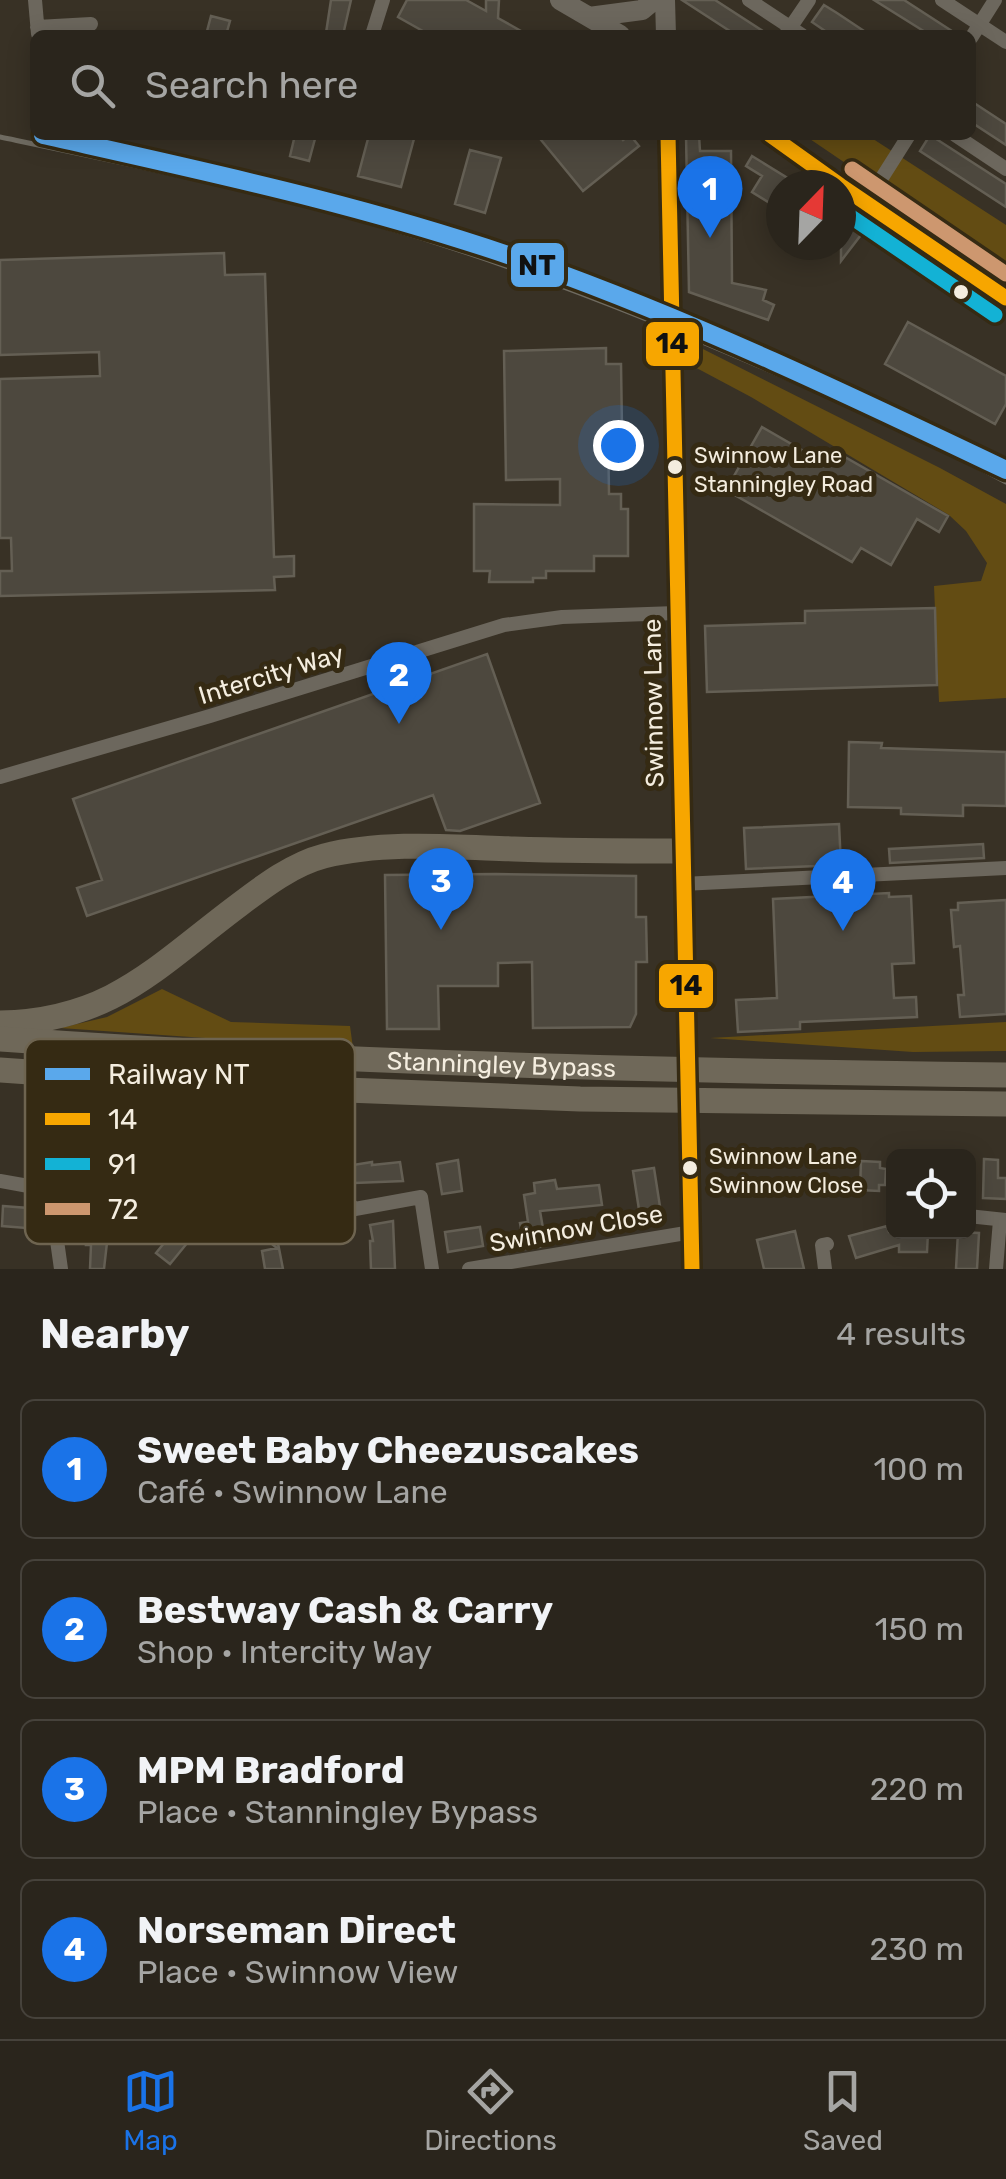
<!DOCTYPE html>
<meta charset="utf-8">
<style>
body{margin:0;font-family:Rubik,sans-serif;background:#363129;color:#f1f3f6}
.controls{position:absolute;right:30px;bottom:30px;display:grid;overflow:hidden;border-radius:15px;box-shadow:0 5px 25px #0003}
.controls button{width:90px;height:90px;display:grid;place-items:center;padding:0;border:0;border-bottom:2px solid #46423b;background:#2a251c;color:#f1f3f6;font:50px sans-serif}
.compass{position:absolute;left:766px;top:170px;width:90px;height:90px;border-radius:50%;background:#2a251c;box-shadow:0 5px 25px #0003;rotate:23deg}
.you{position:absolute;left:618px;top:445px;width:35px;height:35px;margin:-25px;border:8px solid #fff;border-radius:50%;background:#1a73e8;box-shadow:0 0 0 15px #1a73e833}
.badge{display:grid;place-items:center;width:65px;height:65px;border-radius:50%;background:#1a73e8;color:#fff;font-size:32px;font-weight:700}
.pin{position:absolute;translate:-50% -82px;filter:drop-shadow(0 2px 5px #0008)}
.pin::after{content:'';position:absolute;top:52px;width:35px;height:30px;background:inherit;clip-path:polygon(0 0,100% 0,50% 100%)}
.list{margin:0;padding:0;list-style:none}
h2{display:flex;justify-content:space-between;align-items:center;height:130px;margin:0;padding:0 40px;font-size:42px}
h2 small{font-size:32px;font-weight:400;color:#a5a5a3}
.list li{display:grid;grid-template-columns:65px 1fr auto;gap:30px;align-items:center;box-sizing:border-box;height:140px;margin:0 20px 20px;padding:0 20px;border:2px solid #46423b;border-radius:15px}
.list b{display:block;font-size:38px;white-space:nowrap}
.list p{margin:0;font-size:32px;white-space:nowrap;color:#a5a5a3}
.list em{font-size:32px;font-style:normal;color:#a5a5a3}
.icon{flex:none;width:55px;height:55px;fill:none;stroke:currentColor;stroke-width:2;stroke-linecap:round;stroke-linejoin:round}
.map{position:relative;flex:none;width:1006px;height:1269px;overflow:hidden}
.search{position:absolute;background:#2a251c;box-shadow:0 5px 25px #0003;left:30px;right:30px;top:30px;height:110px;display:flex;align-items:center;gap:25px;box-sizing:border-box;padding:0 35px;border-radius:15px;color:#a5a5a3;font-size:38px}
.sheet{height:770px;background:#2a251c}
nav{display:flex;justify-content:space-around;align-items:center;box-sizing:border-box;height:140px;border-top:2px solid #46423b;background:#2a251c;font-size:28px;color:#a5a5a3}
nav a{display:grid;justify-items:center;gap:5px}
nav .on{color:#1a73e8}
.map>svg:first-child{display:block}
.green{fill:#634c13}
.building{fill:#4d483e;stroke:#645f54;stroke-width:2.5}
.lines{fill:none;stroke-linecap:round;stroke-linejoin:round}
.street{stroke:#6c675d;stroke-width:14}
.secondary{stroke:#6c675d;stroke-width:20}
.highway{stroke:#6f6859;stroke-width:25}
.rail{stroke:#6f6b61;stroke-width:5}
.bus-1-casing{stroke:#352a13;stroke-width:22}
.bus-2-casing{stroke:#352a13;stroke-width:22}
.bus-3-casing{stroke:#352a13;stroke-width:22}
.bus-1{stroke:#f7a600;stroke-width:15}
.bus-2{stroke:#13b2d5;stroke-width:15}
.bus-3{stroke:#cd976f;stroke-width:15}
.rail-1-casing{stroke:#352a13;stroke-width:25}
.rail-1{stroke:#5aa8eb;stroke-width:18}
.bus-dot{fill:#f4eddf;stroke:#352a13;stroke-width:4}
.labels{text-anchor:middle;stroke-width:10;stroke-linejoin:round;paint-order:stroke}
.bus-label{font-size:22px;fill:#f4eddf;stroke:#352a13;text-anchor:start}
.street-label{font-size:25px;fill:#f4eddf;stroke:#352a13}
.key{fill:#352a13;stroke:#6e6450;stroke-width:2.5}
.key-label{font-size:28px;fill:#f4eddf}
.line-badge{stroke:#352a13;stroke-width:4}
.pale-badge-label{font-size:28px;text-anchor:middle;font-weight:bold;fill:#111}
</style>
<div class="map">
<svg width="1006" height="1269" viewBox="0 0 1006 1269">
<rect width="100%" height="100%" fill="#383125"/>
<path class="green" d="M804,135H867L1006,225V272Z
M689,342L940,468L1006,504V698L939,702L934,586L981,581L987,563L966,531L949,515L751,397L689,364Z
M162,989L231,1022L350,1026L353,1048L60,1028L107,1017Z
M1006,1022V1051L913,1052L710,1038Z"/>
<path class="building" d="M331,0H351L343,35L326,33Z
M407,0H466L486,11V0H499L498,18L528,35H430L398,17Z
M682,0H715L769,35H736Z
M874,0H904L958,35H930Z
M824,5L837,13L870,35H831L812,22Z
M211,16L230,21L226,35H206Z
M971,101L1006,124V145L971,122Z
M295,135H316L309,161L290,156Z
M369,135H415L401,187L358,176Z
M537,135H619L623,140L630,135L639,146L583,191Z
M686,135H699L700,151H731L732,283L766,290L763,300L774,305L768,320L689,292Z
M930,135L1006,184V207L920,151Z
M470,150L501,158L485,213L455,204Z
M752,156L799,185H781V210L752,192L762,176L746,166Z
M841,211L867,227L841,261Z
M224,253L225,275L265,274L274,557L294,556V576L274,577L275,590L0,596V571H12L11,538H0V379L100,376L99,352L0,355V260Z
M908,322L1006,376V404L995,424L885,364Z
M606,348V364H621L622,429H608L609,494H621V509H628V556H594V571H546V578H533V582H489L490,571H474V504L560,505V479L506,480L504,351Z
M762,427L828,465L836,452L948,516L939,532L917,519L891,565L861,548L852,562L726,490Z
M935,608L937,685L707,692L705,626L805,623V611Z
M487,654L540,803L460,831L446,830L433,795L87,916L77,888L102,880L73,799Z
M849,742L882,743L881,748L1006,752V806L963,805V816L901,814V808L848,807Z
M839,824L841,865L746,869L744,828Z
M983,844L984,858L890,863L889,849Z
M496,874L636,876V917H646L647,962H636V1014L630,1027L533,1028L532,962L498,963V986H438L439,1029H387L385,875Z
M889,893V897L911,896L914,963L892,964L894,998L916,997L917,1017L800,1022V1029L738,1032L736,1000L777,998L773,899Z
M1006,900V1014L960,1017L958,995H964L960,946L954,947L951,910H958V903Z
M984,1159L998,1160V1178H1006V1199L983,1198Z
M458,1160L462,1191L442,1194L437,1164Z
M861,1161L880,1162V1168L886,1169L885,1185H879V1191L860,1190Z
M372,1162V1165L400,1162L403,1181L355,1183L353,1165Z
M654,1168L661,1213L640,1216L633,1171Z
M555,1180L557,1189L599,1185L602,1205L540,1211L546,1246L525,1249L520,1223L528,1222L524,1195L535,1193L534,1183Z
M87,1187L107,1189L104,1224L109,1225L104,1269H90L91,1245H86L90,1210H84Z
M3,1206L28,1208L26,1228L2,1226Z
M255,1212H260L280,1228L276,1233L283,1269H265L262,1251L277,1248L246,1224Z
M393,1221L395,1269H371L370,1241H373L370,1225Z
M887,1226L889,1232H928L927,1252H899V1245L856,1258L849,1236Z
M480,1227L483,1246L448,1252L445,1232Z
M174,1231L188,1242L170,1264L156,1253Z
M795,1231L804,1269H764L757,1240Z
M958,1232L979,1233L977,1269H956Z"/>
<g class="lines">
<path class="street" d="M35,0L38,34
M749,0L802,35
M942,0L1006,42
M37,27L91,24
M786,34L809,0
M372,35L383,0
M971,38L995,0
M955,135L1006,169
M866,203L909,135
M0,777L210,716L504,625L562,617L676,613
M682,884L1006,868
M243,1164L248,1184
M228,1166L308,1153L322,1163L324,1182L355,1209L421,1197L432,1269
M0,1181L34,1187L51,1198L61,1269
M968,1216L1006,1220
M469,1269L692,1232
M825,1269L822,1245L827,1244
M996,1269L1000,1220"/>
<path class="secondary" d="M560,0L620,35
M665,0L666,35
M589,17L642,10L654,0
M668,135L692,1269
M770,135L840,185
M841,186L1006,298"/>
<g class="highway">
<path d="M0,1023C111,1021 156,967 239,905C264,886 293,864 324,856C384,841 453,847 514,849C570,851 625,851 681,851"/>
<path id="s1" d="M0,1039C335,1063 670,1071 1006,1075"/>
<path d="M0,1070L217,1085L580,1099L1006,1104"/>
</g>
<path class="rail" d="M0,137C96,157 193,177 288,200C451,241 606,300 759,366C843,402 926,438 1006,482"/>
<g class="bus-1-casing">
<path id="bus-1" d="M668,135L692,1269
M770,135L840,185
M841,186L1006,298"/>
</g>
<g class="bus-2-casing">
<path id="bus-2" d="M841,210L995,315"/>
</g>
<g class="bus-3-casing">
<path id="bus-3" d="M852,169L1006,274"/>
</g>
<use href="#bus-1" class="bus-1"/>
<use href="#bus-2" class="bus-2"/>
<use href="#bus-3" class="bus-3"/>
<g class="rail-1-casing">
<path id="rail-1" d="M43,135C208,172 374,207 534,264C696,322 851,396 1006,470"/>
</g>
<use href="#rail-1" class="rail-1"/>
</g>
<g class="bus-dot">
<circle cx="961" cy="292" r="9"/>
<circle cx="675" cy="467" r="9"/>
<circle cx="690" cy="1168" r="9"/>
</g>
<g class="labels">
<g class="bus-label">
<text x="694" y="463">Swinnow Lane<tspan x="694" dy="29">Stanningley Road</tspan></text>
<text x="709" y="1164">Swinnow Lane<tspan x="709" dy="29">Swinnow Close</tspan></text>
</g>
<g class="street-label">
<text transform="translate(271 674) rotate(-17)" y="9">Intercity Way</text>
<text transform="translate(653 703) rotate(-91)" y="9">Swinnow Lane</text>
<text dy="9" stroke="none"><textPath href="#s1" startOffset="502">Stanningley Bypass</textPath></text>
<text transform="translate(576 1228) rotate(-10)" y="9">Swinnow Close</text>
</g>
</g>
<rect x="25" y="1039" width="330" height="205" rx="15" class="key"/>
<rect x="45" y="1068" width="45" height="12" fill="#5aa8eb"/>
<rect x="45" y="1113" width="45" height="12" fill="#f7a600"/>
<rect x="45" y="1158" width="45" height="12" fill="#13b2d5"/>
<rect x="45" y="1203" width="45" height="12" fill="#cd976f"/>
<g class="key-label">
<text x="108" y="1084">Railway NT</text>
<text x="108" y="1129">14</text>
<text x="108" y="1174">91</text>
<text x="108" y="1219">72</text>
</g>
<g class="line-badge">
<rect x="509" y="241" width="57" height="48" rx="10" fill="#5aa8eb"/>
<rect x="644" y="320" width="57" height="48" rx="10" fill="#f7a600"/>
<rect x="657" y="962" width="58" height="48" rx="10" fill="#f7a600"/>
</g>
<g class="pale-badge-label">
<text x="537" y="275">NT</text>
<text x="672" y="353">14</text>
<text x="686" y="995">14</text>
</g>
</svg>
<div class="controls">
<button><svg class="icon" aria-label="locate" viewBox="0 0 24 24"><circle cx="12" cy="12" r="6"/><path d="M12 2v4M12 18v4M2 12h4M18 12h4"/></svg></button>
</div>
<svg class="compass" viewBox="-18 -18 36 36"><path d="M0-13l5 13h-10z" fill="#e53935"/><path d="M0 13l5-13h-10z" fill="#a5a5a3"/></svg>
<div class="you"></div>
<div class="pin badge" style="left:710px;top:238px">1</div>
<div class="pin badge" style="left:399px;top:724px">2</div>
<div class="pin badge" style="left:441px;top:930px">3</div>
<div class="pin badge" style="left:843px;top:931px">4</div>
<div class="search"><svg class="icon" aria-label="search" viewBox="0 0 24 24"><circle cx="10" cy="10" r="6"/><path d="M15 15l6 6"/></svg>Search here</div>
</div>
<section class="sheet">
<h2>Nearby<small>4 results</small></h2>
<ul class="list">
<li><span class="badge">1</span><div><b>Sweet Baby Cheezuscakes</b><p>Café · Swinnow Lane</p></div><em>100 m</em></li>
<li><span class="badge">2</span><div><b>Bestway Cash &amp; Carry</b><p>Shop · Intercity Way</p></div><em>150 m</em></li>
<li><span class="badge">3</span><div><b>MPM Bradford</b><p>Place · Stanningley Bypass</p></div><em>220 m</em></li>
<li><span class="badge">4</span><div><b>Norseman Direct</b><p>Place · Swinnow View</p></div><em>230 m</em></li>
</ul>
</section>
<nav>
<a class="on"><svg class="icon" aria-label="map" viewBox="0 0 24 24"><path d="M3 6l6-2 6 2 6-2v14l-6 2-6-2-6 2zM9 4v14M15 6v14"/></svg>Map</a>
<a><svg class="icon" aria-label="directions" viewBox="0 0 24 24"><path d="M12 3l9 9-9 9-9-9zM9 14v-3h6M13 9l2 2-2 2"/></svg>Directions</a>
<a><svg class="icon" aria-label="saved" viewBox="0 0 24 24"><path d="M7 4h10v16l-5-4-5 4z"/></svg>Saved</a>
</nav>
